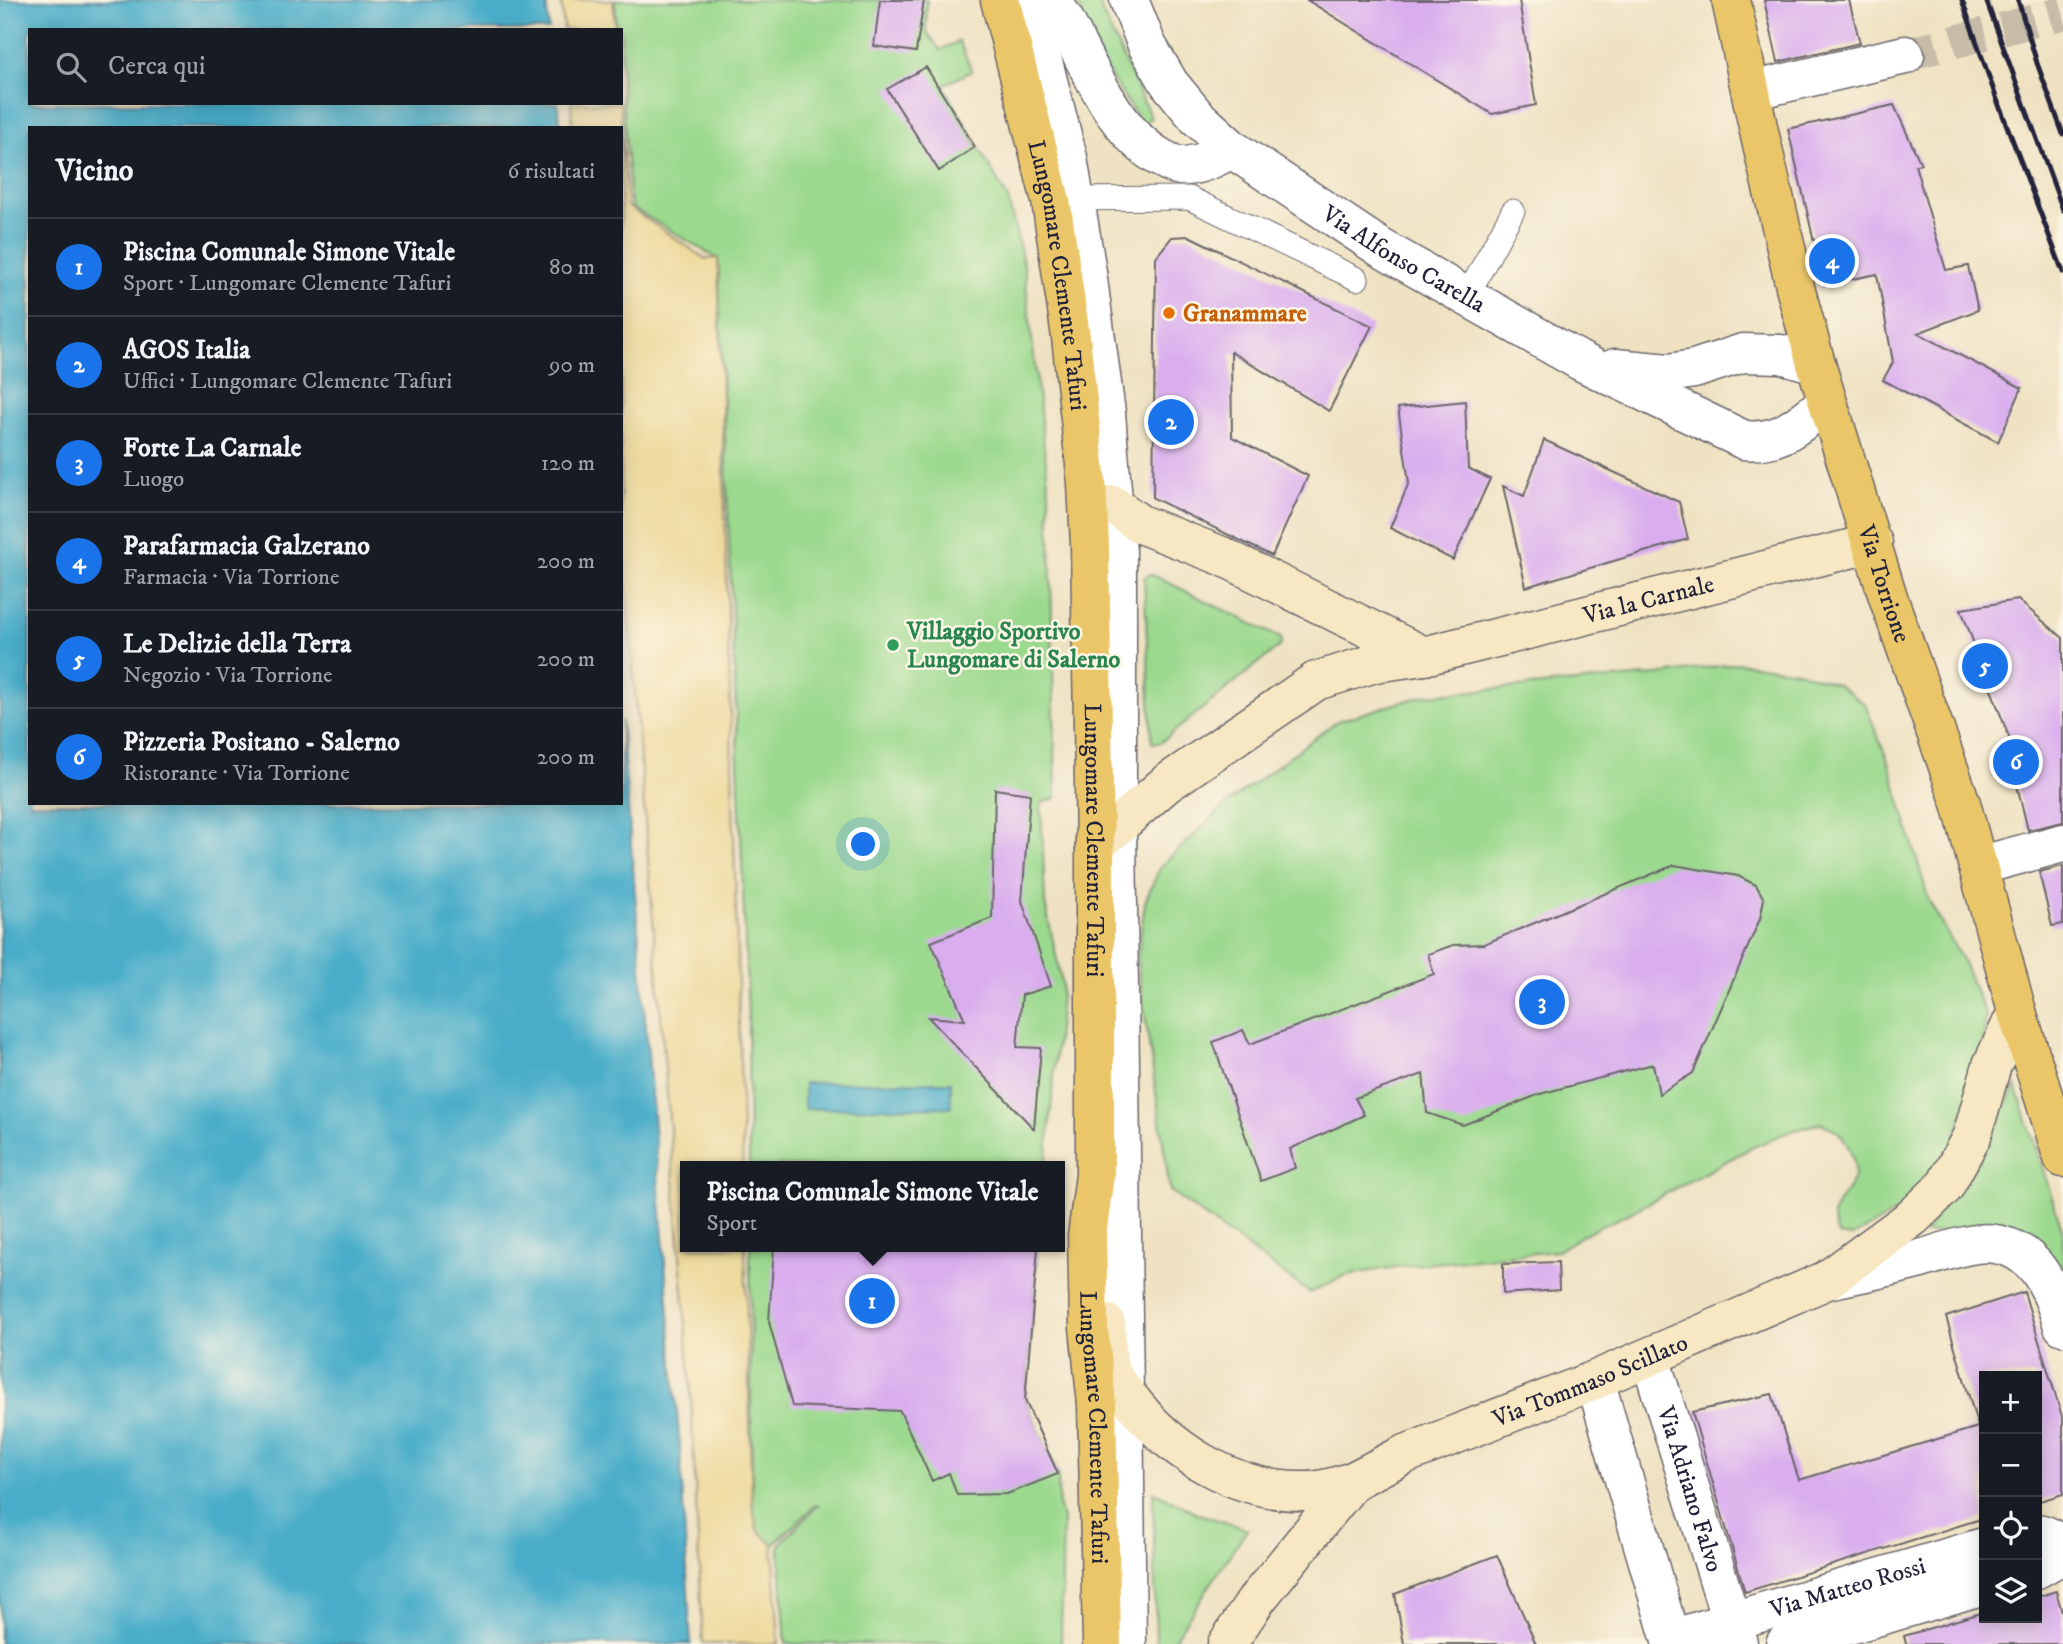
<!DOCTYPE html>
<html lang="it">
<meta charset="utf-8">
<style>
body{margin:0;font-family:"IM FELL DW Pica",serif;background:#242831;color:#f1f3f6}
.controls{position:absolute;right:21px;bottom:21px;display:grid;overflow:hidden;border-radius:0px;box-shadow:0 4px 18px #0003}
.controls button{width:63px;height:63px;display:grid;place-items:center;padding:0;border:0;border-bottom:2px solid #363941;background:#171b24;color:#f1f3f6;font:35px sans-serif}
.you{position:absolute;left:864px;top:845px;width:24px;height:24px;margin:-18px;border:5px solid #fff;border-radius:50%;background:#1a73e8;box-shadow:0 0 0 10px #1a73e833}
.badge{display:grid;place-items:center;width:46px;height:46px;border-radius:50%;background:#1a73e8;color:#fff;font-size:23px;font-weight:700}
.pin{position:absolute;translate:-50% -50%;border:4px solid #fff;box-shadow:0 2px 7px #0006}
.popup{position:absolute;left:680px;top:1161px;width:385px;height:91px;box-sizing:border-box;display:grid;place-content:center;border-radius:0px;background:#171b24;filter:drop-shadow(0 2px 5px #0005);font-size:23px;white-space:nowrap;color:#9ea1a6}
.popup b{font-size:26px;color:#f1f3f6}
.popup::after{content:'';position:absolute;left:50%;top:100%;margin-left:-14px;border:14px solid transparent;border-top-color:#171b24}
.list{margin:0;padding:0;list-style:none}
h2{display:flex;justify-content:space-between;align-items:center;height:91px;margin:0;padding:0 28px;font-size:30px}
h2 small{font-size:23px;font-weight:400;color:#9ea1a6}
.list li{display:grid;grid-template-columns:46px 1fr auto;gap:21px;align-items:center;box-sizing:border-box;height:98px;padding:0 28px;border-top:2px solid #363941}
.list b{display:block;font-size:26px;white-space:nowrap}
.list p{margin:0;font-size:23px;white-space:nowrap;color:#9ea1a6}
.list em{font-size:23px;font-style:normal;color:#9ea1a6}
.icon{flex:none;width:38px;height:38px;fill:none;stroke:currentColor;stroke-width:2;stroke-linecap:round;stroke-linejoin:round}
.map{position:relative;flex:none;width:2063px;height:1644px;overflow:hidden}
.search{position:absolute;background:#171b24;box-shadow:0 4px 18px #0003;left:28px;top:28px;width:595px;height:77px;display:flex;align-items:center;gap:18px;box-sizing:border-box;padding:0 24px;border-radius:0px;color:#9ea1a6;font-size:26px}
.panel{position:absolute;background:#171b24;box-shadow:0 4px 18px #0003;left:28px;top:126px;width:595px;height:679px;border-radius:0px}
.map>svg:first-child{display:block}
.green{fill:#9bd98e;stroke:#5e7e64;stroke-width:2}
.sand{fill:#eeda9e;stroke:#887e6c;stroke-width:2}
.water{fill:#4aadc9;stroke:#366882;stroke-width:2}
.building{fill:#d9adee}
.lines{fill:none;stroke-linecap:round;stroke-linejoin:round}
.pedestrian-tunnel{stroke:#c6bca7;stroke-width:33;stroke-dasharray:33 17;stroke-linecap:butt}
.service-casing{stroke:#6a656a;stroke-width:25}
.minor-casing{stroke:#6a656a;stroke-width:41}
.tertiary-casing{stroke:#6a656a;stroke-width:41}
.secondary-casing{stroke:#6a656a;stroke-width:41}
.primary-casing{stroke:#6a656a;stroke-width:41}
.service{stroke:#fff;stroke-width:23}
.minor{stroke:#fff;stroke-width:38}
.tertiary{stroke:#fff;stroke-width:38}
.secondary{stroke:#f7e8c3;stroke-width:38}
.primary{stroke:#ebc669;stroke-width:38}
.rail{stroke:#22223b;stroke-width:5}
.food-dot{fill:#e8710a;stroke:#fcf5e5;stroke-width:2.5}
.leisure-dot{fill:#2e9e5b;stroke:#fcf5e5;stroke-width:2.5}
.labels{text-anchor:middle;stroke-width:5;stroke-linejoin:round;paint-order:stroke}
.street-label{font-size:24px;fill:#22223b;stroke:#fcf5e5}
.food-label{font-size:24px;font-weight:bold;fill:#c56008;stroke:#fcf5e5;text-anchor:start}
.leisure-label{font-size:24px;font-weight:bold;fill:#27864d;stroke:#fcf5e5;text-anchor:start}
</style>
<div class="map">
<svg width="2063" height="1644" viewBox="0 0 2063 1644">
<rect width="100%" height="100%" fill="#fcf5e5"/>
<filter id="ink" filterUnits="userSpaceOnUse"><feTurbulence type="fractalNoise" baseFrequency=".0143" numOctaves="2"/><feDisplacementMap in="SourceGraphic" scale="14" xChannelSelector="R" yChannelSelector="G"/><feConvolveMatrix kernelMatrix="1 2 1 2 8 2 1 2 1" color-interpolation-filters="sRGB"/></filter>
<filter id="wash" filterUnits="userSpaceOnUse"><feTurbulence type="fractalNoise" baseFrequency=".00686" numOctaves="4" result="noise"/><feDisplacementMap in="SourceGraphic" scale="28" xChannelSelector="R" yChannelSelector="G"/><feGaussianBlur stdDeviation="1.57" result="paint"/><feColorMatrix in="noise" values="0 0 0 0 0 0 0 0 0 0 0 0 0 0 0 0 0 1.4 0 .05"/><feComposite in="paint" operator="in"/></filter>
<g filter="url(#wash)">
<rect width="100%" height="100%" fill="#efe2c2"/>
<path class="green" d="M615,0H927L926,30L940,50L959,41L972,71L943,85L1008,199L1024,266L1049,492L1056,798L1041,803L1045,903L1062,984L1046,1166H749L748,1015L718,259L631,207L621,82V30H617Z
M1076,0H1099L1102,12L1151,118L1142,124L1104,67Z
M1151,574L1281,638V645L1160,743H1152L1144,578Z
M1739,663L1798,671L1837,684L1865,704L1890,766L1929,901L1961,958L1986,1016L1980,1061L1952,1146L1904,1208L1852,1237L1839,1235C1823,1209 1843,1201 1853,1180C1859,1166 1849,1144 1839,1133C1835,1128 1826,1126 1820,1123L1785,1133L1749,1149L1624,1216L1590,1231L1557,1251L1403,1266L1346,1275L1310,1293L1170,1191L1137,960L1145,902L1160,867L1229,802L1337,721L1426,695L1657,675Z
M2016,1086L2063,1232V1278L1960,1231L1924,1233L1978,1162Z
M750,1247H1038L1025,1400L1058,1474L1059,1507L1063,1519L1061,1644H786L779,1545L818,1505H815L773,1545L757,1529L752,1503Z
M1153,1491L1199,1514L1247,1529L1171,1644H1156Z"/>
<path class="sand" d="M561,0H613L615,30H564Z
M571,103H620L627,206L706,259L718,258L743,1166H685V1247H745L752,1503L757,1529L773,1545L779,1644H703L690,1378L621,522V128H573Z"/>
<path class="water" d="M0,0H546L549,30H30V103H558L561,128H30V803H621V720L680,1448L691,1644H0Z
M951,1082V1107L804,1109V1083Z"/>
<g id="blocks">
<path class="building" d="M880,0H924L916,52L874,46Z
M1307,0H1519L1536,105L1492,114Z
M1764,0H1849L1860,43L1778,62Z
M926,67L975,147L939,171L887,89Z
M1894,105L1921,164L1915,165L1946,270L1968,266L1978,310L1918,333L2022,388L1998,442L1883,380L1893,362L1877,274L1824,285L1788,129Z
M1189,236L1372,326L1329,411L1231,352L1232,437L1308,476L1272,556L1153,498L1156,257L1172,237Z
M1465,401L1468,468L1490,479L1453,560L1390,528L1409,483L1398,408Z
M1544,440L1679,502L1688,539L1526,587L1503,486L1524,496Z
M2018,600L2063,638V822L2028,830L2006,741L2010,740L1961,609Z
M995,789L1030,794L1022,901L1051,986L1022,995L1017,1047L1041,1048L1034,1129L928,1017L965,1020L931,942L992,918Z
M1674,865L1738,876L1756,885L1764,899L1760,919L1693,1073L1659,1094L1653,1064L1540,1094L1463,1125L1427,1113L1423,1074L1355,1098L1364,1115L1290,1149L1295,1168L1261,1181L1213,1042L1243,1030L1250,1044L1434,974L1428,954L1453,945L1484,944Z
M2063,866V924L2052,926L2039,872Z
M774,1247H1038L1025,1400L1058,1474L1007,1494L957,1495L949,1473L932,1481L900,1411L792,1406L769,1322Z
M1558,1262L1559,1290L1503,1294V1264Z
M2024,1292L2063,1420V1494L2037,1502V1376H1984V1518L1745,1592L1692,1412L1772,1394L1799,1480L1978,1427L1946,1317Z
M1497,1555L1536,1644H1404L1395,1594Z
M2056,1591L2063,1616V1644H1906L1904,1636L1984,1612V1618H2037V1597Z"/>
</g>
</g>
<g filter="url(#ink)">
<use href="#blocks" fill-opacity="0" stroke="#6a656a" stroke-width="2"/>
<g class="lines">
<path class="pedestrian-tunnel" d="M1905,55L2063,13"/>
<g class="service-casing">
<path id="service" d="M1063,199L1189,198L1357,279
M1467,296L1513,211"/>
</g>
<g class="minor-casing">
<g id="minor">
<path d="M1050,0C1064,15 1071,33 1080,51C1100,90 1122,136 1161,158C1169,162 1177,167 1186,166C1203,164 1217,157 1232,149"/>
<path id="s1" d="M1129,0L1147,45L1169,83L1197,117L1232,149L1381,248L1582,362L1744,440C1782,444 1799,423 1827,403"/>
<path d="M1751,91L1905,55"/>
<path d="M1615,368L1669,373L1694,369L1743,353L1781,354L1816,364"/>
<path d="M1978,866L2063,843"/>
<path d="M1827,1280C1857,1274 1887,1268 1917,1260C1939,1254 1973,1240 1995,1244C2038,1250 2052,1290 2063,1326"/>
<path id="s2" d="M1650,1357L1738,1643"/>
<path d="M1595,1380L1672,1644"/>
<path d="M2037,1533C2053,1535 2059,1545 2053,1560L2037,1569"/>
<path id="s3" d="M1671,1639L1984,1547"/>
<path d="M1785,1644L1984,1585"/>
</g>
</g>
<g class="tertiary-casing">
<path id="tertiary" d="M1027,0L1068,158L1087,272L1106,413L1117,552V826L1127,1644"/>
</g>
<g class="secondary-casing">
<g id="secondary">
<path id="s4" d="M1113,505L1140,524L1222,556L1424,656L1873,543"/>
<path d="M1095,846L1166,784L1316,681L1375,663L1424,656"/>
<path d="M1106,1323C1107,1336 1106,1353 1109,1366C1113,1380 1126,1394 1136,1406C1175,1455 1241,1493 1306,1491C1322,1491 1338,1486 1353,1481"/>
<path id="s5" d="M1227,1644L1257,1599L1353,1481L1403,1455L1595,1380L1827,1280L1913,1217L1945,1186L1972,1136L1992,1065L2017,1012"/>
</g>
</g>
<g class="primary-casing">
<g id="primary">
<path id="s6" d="M1000,0L1051,201L1071,337L1087,483L1090,545L1095,846V1175L1087,1236L1089,1328L1097,1405L1102,1644"/>
<path id="s7" d="M1731,0L1760,136L1796,291L1816,364L1889,600L1961,803L2017,1012L2063,1158"/>
</g>
</g>
<use href="#service" class="service"/>
<use href="#minor" class="minor"/>
<use href="#tertiary" class="tertiary"/>
<use href="#secondary" class="secondary"/>
<use href="#primary" class="primary"/>
<path class="rail" d="M1962,0L1996,97L2063,272
M1986,0L2063,210
M2018,0L2037,63L2063,134"/>
</g>
</g>
<circle class="food-dot" cx="1169" cy="313" r="7"/>
<circle class="leisure-dot" cx="893" cy="645" r="7"/>
<g class="labels">
<g class="street-label">
<text dy="8" stroke="none"><textPath href="#s1" startOffset="388">Via Alfonso Carella</textPath></text>
<text dy="8" stroke="none"><textPath href="#s6" startOffset="282">Lungomare Clemente Tafuri</textPath></text>
<text dy="8" stroke="none"><textPath href="#s7" startOffset="604">Via Torrione</textPath></text>
<text dy="8" stroke="none"><textPath href="#s4" startOffset="578">Via la Carnale</textPath></text>
<text dy="8" stroke="none"><textPath href="#s6" startOffset="849">Lungomare Clemente Tafuri</textPath></text>
<text dy="8" stroke="none"><textPath href="#s5" startOffset="464">Via Tommaso Scillato</textPath></text>
<text dy="8" stroke="none"><textPath href="#s6" startOffset="1437">Lungomare Clemente Tafuri</textPath></text>
<text dy="8" stroke="none"><textPath href="#s2" startOffset="138">Via Adriano Falvo</textPath></text>
<text dy="8" stroke="none"><textPath href="#s3" startOffset="184">Via Matteo Rossi</textPath></text>
</g>
<g class="food-label">
<text x="1183" y="321">Granammare</text>
</g>
<g class="leisure-label">
<text x="907" y="639">Villaggio Sportivo<tspan x="907" dy="28">Lungomare di Salerno</tspan></text>
</g>
</g>
</svg>
<div class="controls">
<button>+</button>
<button>−</button>
<button><svg class="icon" aria-label="locate" viewBox="0 0 24 24"><circle cx="12" cy="12" r="6"/><path d="M12 2v4M12 18v4M2 12h4M18 12h4"/></svg></button>
<button><svg class="icon" aria-label="layers" viewBox="0 0 24 24"><path d="M12 4l9 5-9 5-9-5zM3 14l9 5 9-5"/></svg></button>
</div>
<div class="you"></div>
<div class="pin badge" style="left:872px;top:1301px">1</div>
<div class="popup"><b>Piscina Comunale Simone Vitale</b>Sport</div>
<div class="pin badge" style="left:1171px;top:422px">2</div>
<div class="pin badge" style="left:1542px;top:1002px">3</div>
<div class="pin badge" style="left:1832px;top:261px">4</div>
<div class="pin badge" style="left:1985px;top:666px">5</div>
<div class="pin badge" style="left:2016px;top:762px">6</div>
<div class="search"><svg class="icon" aria-label="search" viewBox="0 0 24 24"><circle cx="10" cy="10" r="6"/><path d="M15 15l6 6"/></svg>Cerca qui</div>
<section class="panel">
<h2>Vicino<small>6 risultati</small></h2>
<ul class="list">
<li><span class="badge">1</span><div><b>Piscina Comunale Simone Vitale</b><p>Sport · Lungomare Clemente Tafuri</p></div><em>80 m</em></li>
<li><span class="badge">2</span><div><b>AGOS Italia</b><p>Uffici · Lungomare Clemente Tafuri</p></div><em>90 m</em></li>
<li><span class="badge">3</span><div><b>Forte La Carnale</b><p>Luogo</p></div><em>120 m</em></li>
<li><span class="badge">4</span><div><b>Parafarmacia Galzerano</b><p>Farmacia · Via Torrione</p></div><em>200 m</em></li>
<li><span class="badge">5</span><div><b>Le Delizie della Terra</b><p>Negozio · Via Torrione</p></div><em>200 m</em></li>
<li><span class="badge">6</span><div><b>Pizzeria Positano - Salerno</b><p>Ristorante · Via Torrione</p></div><em>200 m</em></li>
</ul>
</section>
</div>
